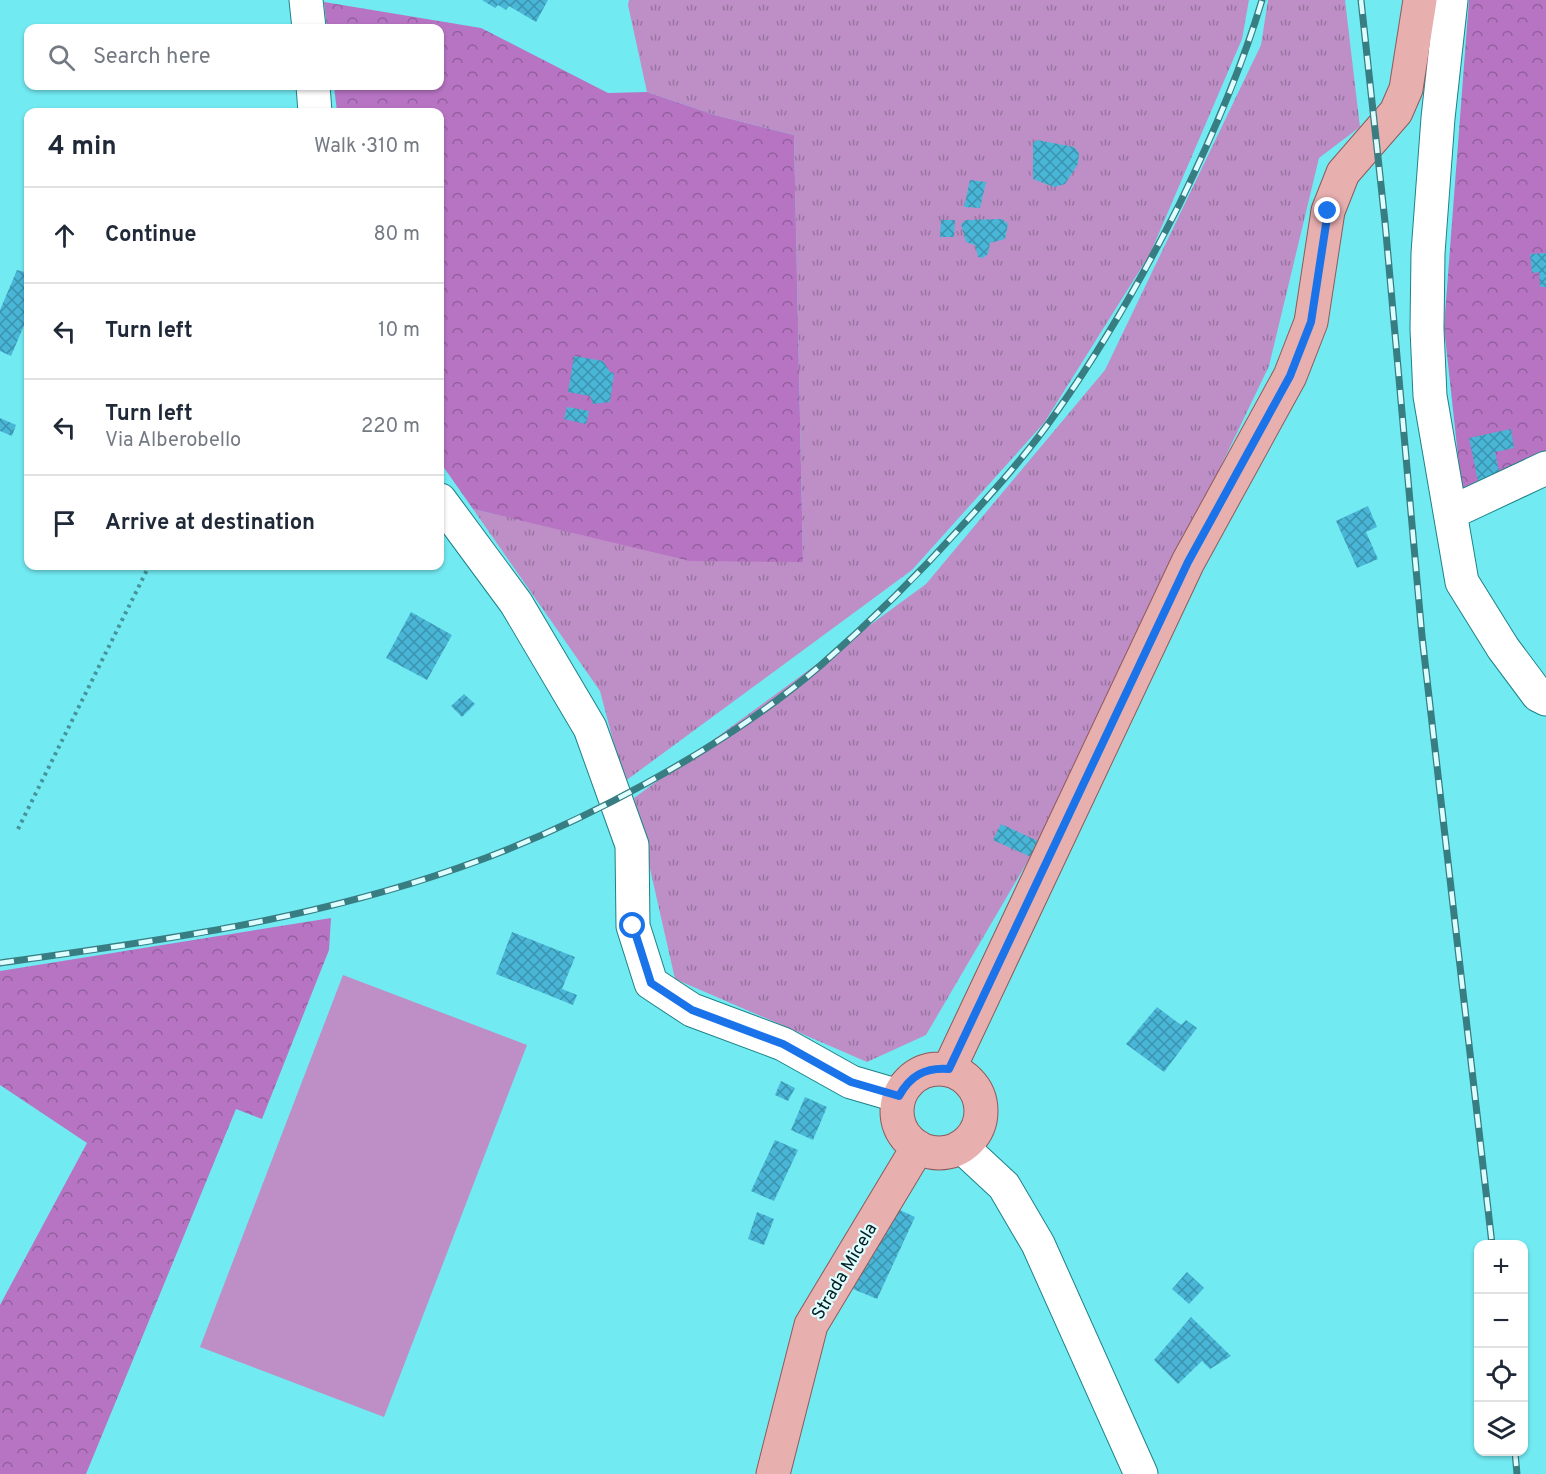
<!DOCTYPE html>
<meta charset="utf-8">
<style>
body{margin:0;font-family:Overpass,sans-serif;background:#f6f6f7;color:#1f2937}
.controls{position:absolute;right:18px;bottom:18px;display:grid;overflow:hidden;border-radius:12px;box-shadow:0 2px 4px #0004}
.controls button{width:54px;height:54px;display:grid;place-items:center;padding:0;border:0;border-bottom:2px solid #e0e1e3;background:#fff;color:#1f2937;font:30px sans-serif}
.stop{position:absolute;width:18px;height:18px;margin:-14px;border:4px solid #1a73e8;border-radius:50%;background:#fff}
.stop.end{background:#1a73e8;border-color:#fff;box-shadow:0 2px 6px #0008}
.list{margin:0;padding:0;list-style:none}
h2{display:flex;justify-content:space-between;align-items:center;height:78px;margin:0;padding:0 24px;font-size:26px}
h2 small{font-size:20px;font-weight:400;color:#747a83}
.list li{display:grid;grid-template-columns:39px 1fr auto;gap:18px;align-items:center;box-sizing:border-box;height:96px;padding:0 24px;border-top:2px solid #e0e1e3}
.list b{display:block;font-size:22px;white-space:nowrap}
.list p{margin:0;font-size:20px;white-space:nowrap;color:#747a83}
.list em{font-size:20px;font-style:normal;color:#747a83}
.icon{flex:none;width:33px;height:33px;fill:none;stroke:currentColor;stroke-width:2;stroke-linecap:round;stroke-linejoin:round}
.map{position:relative;flex:none;width:1546px;height:1474px;overflow:hidden}
.search{position:absolute;background:#fff;box-shadow:0 2px 4px #0004;left:24px;top:24px;width:420px;height:66px;display:flex;align-items:center;gap:15px;box-sizing:border-box;padding:0 21px;border-radius:12px;color:#747a83;font-size:22px}
.panel{position:absolute;background:#fff;box-shadow:0 2px 4px #0004;left:24px;top:108px;width:420px;height:462px;border-radius:12px}
.map>svg:first-child{display:block}
.grass{fill:url(#grass-tufts)}
.forest{fill:url(#forest-crowns)}
.pitch{fill:#be8fc6}
.building{fill:url(#building-cross-hatch)}
.lines{fill:none;stroke-linecap:round;stroke-linejoin:round}
.minor-casing{stroke:#1e8288;stroke-width:35}
.major-casing{stroke:#8e5a5a;stroke-width:35}
.path{stroke:#44959b;stroke-width:4;stroke-dasharray:3 4.5;stroke-linecap:butt}
.minor{stroke:#fff;stroke-width:33}
.major{stroke:#e8afaf;stroke-width:33}
.rail-casing{stroke:#377d82;stroke-width:7}
.rail{stroke:#defdff;stroke-width:4.5;stroke-dasharray:14;stroke-linecap:butt}
.route{stroke:#1a73e8;stroke-width:8}
.labels{text-anchor:middle;stroke-width:4.5;stroke-linejoin:round;paint-order:stroke}
.street-label{font-size:18px;fill:#041f21;stroke:#defdff}
</style>
<div class="map">
<svg width="1546" height="1474" viewBox="0 0 1546 1474">
<defs>
<pattern id="grass-tufts" width="24" height="20" patternUnits="userSpaceOnUse" patternTransform="scale(1.5)"><rect width="24" height="20" fill="#be8fc6"/><path d="M3 7l-1-3M5 7V3M7 7l1-3M15 17l-1-3M17 17v-4M19 17l1-3" fill="none" stroke="#9874a0"/></pattern>
<pattern id="forest-crowns" width="20" height="18" patternUnits="userSpaceOnUse" patternTransform="scale(1.5)"><rect width="20" height="18" fill="#b774c3"/><path d="M2 6a3 3 0 1 1 6 0M12 15a3 3 0 1 1 6 0" fill="none" stroke="#935f9e"/></pattern>
<pattern id="building-cross-hatch" width="8" height="8" patternUnits="userSpaceOnUse" patternTransform="scale(1.5)"><rect width="8" height="8" fill="#49b6d7"/><path d="M0 0l8 8M0 8l8-8" fill="none" stroke="#3b93ae"/></pattern>
</defs>
<rect width="100%" height="100%" fill="#72eaf2"/>
<path class="grass" d="M629,0H1249L1242,39L1150,254L1044,423L912,570L624,782L600,691L473,509L555,528L803,562L794,135L715,115L647,92L628,5Z
M1268,0H1345L1360,127L1319,158L1269,366L1046,830L926,1035L867,1062L675,979L634,798L926,584L1105,370L1261,45Z"/>
<path class="forest" d="M1469,0H1546V460L1463,502L1444,327Z
M324,2L481,28L608,93L647,92L715,115L794,135L803,562L690,561L473,509L440,462V112H337L334,86H440V28H327Z
M331,918L329,950L262,1119L236,1109L86,1474H0V1305L87,1143L0,1085V971Z"/>
<path class="pitch" d="M343,975L527,1045L384,1417L200,1347Z"/>
<path class="building" d="M482,0H548L536,22L509,6L506,10L498,5L495,8Z
M1037,140L1074,147L1079,153L1078,164L1065,184L1054,187L1033,179V143Z
M970,180L986,182L980,208L964,207Z
M1002,219L1008,224L1005,239L990,243L988,254L983,258L978,257L975,245L966,242L961,224L966,220Z
M941,220H955L954,237H940Z
M1546,253V287H1540L1539,272L1532,273L1530,254Z
M17,270L28,273V316L11,356L0,351V310Z
M574,356L603,361L610,372L614,373L610,402L593,404L590,396L568,392Z
M567,407L589,411L586,424L564,419Z
M0,418L16,425L12,436L0,431Z
M1511,429L1514,448L1495,452L1500,476L1478,481L1469,438Z
M1368,506L1377,527L1366,532L1378,559L1357,568L1336,521Z
M411,612L452,635L427,680L386,658Z
M464,694L475,704L462,717L451,706Z
M1001,824L1038,841L1031,857L993,840Z
M512,932L575,957L562,989L577,995L573,1005L496,974Z
M1157,1007L1181,1025L1186,1020L1197,1028L1164,1072L1126,1044Z
M781,1081L795,1088L788,1101L775,1095Z
M805,1097L827,1107L813,1140L791,1130Z
M775,1140L798,1150L774,1201L751,1191Z
M891,1206L915,1217L877,1299L853,1289Z
M757,1212L774,1219L764,1245L748,1239Z
M1187,1272L1204,1288L1189,1304L1172,1289Z
M1191,1317L1231,1356L1210,1369L1202,1361L1178,1384L1154,1360Z"/>
<g class="lines">
<g class="minor-casing">
<path id="minor" d="M306,0L309,28
M1451,0L1438,118L1428,253L1427,329L1430,396L1462,582L1503,648L1538,695L1546,699
M313,86L315,112
M440,500L516,603L590,728L632,845L633,926L651,983L692,1010L783,1044L851,1082L899,1096
M1450,513L1546,468
M962,1147L1004,1186L1038,1244L1141,1474"/>
</g>
<g class="major-casing">
<path id="major" d="M897 1111a42 42 0 1 1 84 0a42 42 0 1 1-84 0Z
M949,1069L1188,562L1290,376L1311,322L1328,211L1343,173L1396,112L1406,89L1420,0
M773,1474L811,1325L918,1147"/>
</g>
<path class="path" d="M18,829L149,566"/>
<use href="#minor" class="minor"/>
<use href="#major" class="major"/>
<g class="rail-casing">
<path id="rail" d="M1361,0L1385,222L1422,636L1492,1244
M0,963C158,941 307,921 458,868C577,827 725,748 821,665C870,622 916,577 960,528C994,491 1029,452 1058,410C1104,345 1143,276 1179,205C1211,139 1241,71 1262,0
M1515,1452L1517,1474"/>
</g>
<use href="#rail" class="rail"/>
</g>
<g class="lines">
<path class="route" d="M633,926L651,983L692,1010L783,1044L851,1082L899,1096C910,1076 925,1067 949,1069L1188,562L1290,376L1311,322L1328,211"/>
</g>
<g class="labels">
<g class="street-label">
<text transform="translate(844 1271) rotate(-59)" y="6">Strada Micela</text>
</g>
</g>
</svg>
<div class="controls">
<button>+</button>
<button>−</button>
<button><svg class="icon" aria-label="locate" viewBox="0 0 24 24"><circle cx="12" cy="12" r="6"/><path d="M12 2v4M12 18v4M2 12h4M18 12h4"/></svg></button>
<button><svg class="icon" aria-label="layers" viewBox="0 0 24 24"><path d="M12 4l9 5-9 5-9-5zM3 14l9 5 9-5"/></svg></button>
</div>
<div class="stop" style="left:633px;top:926px"></div>
<div class="stop end" style="left:1328px;top:211px"></div>
<div class="search"><svg class="icon" aria-label="search" viewBox="0 0 24 24"><circle cx="10" cy="10" r="6"/><path d="M15 15l6 6"/></svg>Search here</div>
<section class="panel">
<h2>4 min<small>Walk · 310 m</small></h2>
<ul class="list">
<li><svg class="icon" aria-label="ahead" viewBox="0 0 24 24"><path d="M12 20V5M6 11l6-6 6 6"/></svg><div><b>Continue</b></div><em>80 m</em></li>
<li><svg class="icon" aria-label="left" viewBox="0 0 24 24"><path d="M17 20v-9H6M10 6l-5 5 5 5"/></svg><div><b>Turn left</b></div><em>10 m</em></li>
<li><svg class="icon" aria-label="left" viewBox="0 0 24 24"><path d="M17 20v-9H6M10 6l-5 5 5 5"/></svg><div><b>Turn left</b><p>Via Alberobello</p></div><em>220 m</em></li>
<li><svg class="icon" aria-label="arrive" viewBox="0 0 24 24"><path d="M6 21V4h12l-3 4 3 4H6"/></svg><div><b>Arrive at destination</b></div></li>
</ul>
</section>
</div>
